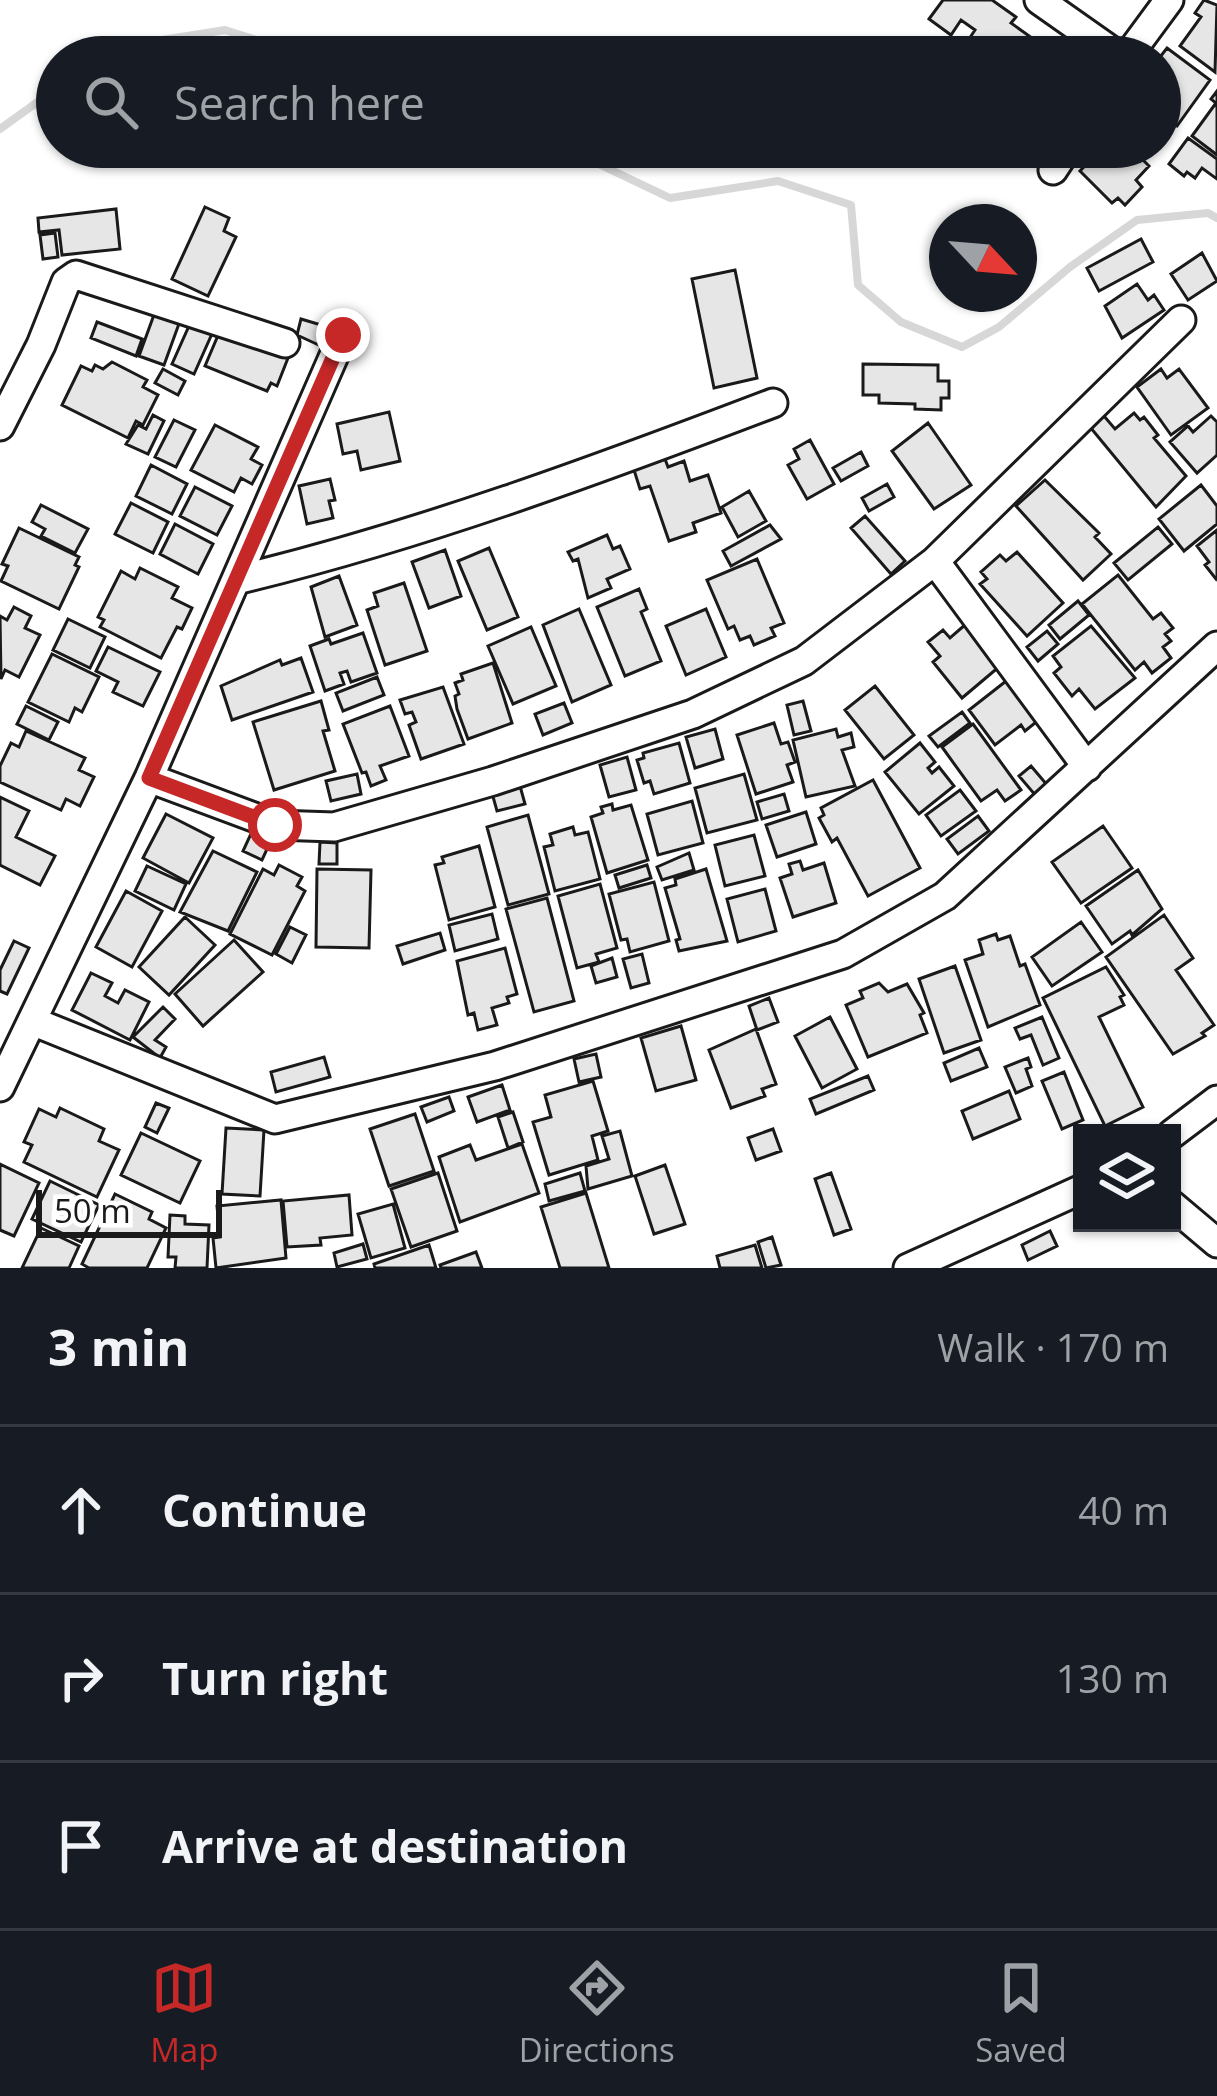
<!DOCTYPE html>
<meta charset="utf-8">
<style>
body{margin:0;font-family:"Open Sans",sans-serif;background:#242831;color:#f1f3f6}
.controls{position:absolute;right:36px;bottom:36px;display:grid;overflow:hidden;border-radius:0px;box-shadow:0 3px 9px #0004}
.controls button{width:108px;height:108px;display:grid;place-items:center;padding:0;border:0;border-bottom:3px solid #363941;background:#171b24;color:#f1f3f6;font:60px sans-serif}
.compass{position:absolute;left:929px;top:204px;width:108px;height:108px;border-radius:50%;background:#171b24;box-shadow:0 3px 9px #0004;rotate:116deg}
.scale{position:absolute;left:36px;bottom:30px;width:186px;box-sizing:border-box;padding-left:12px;border:6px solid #1a1a1a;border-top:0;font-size:33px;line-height:42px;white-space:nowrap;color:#1a1a1a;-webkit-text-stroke:9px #fff;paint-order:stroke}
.stop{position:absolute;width:36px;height:36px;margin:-27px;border:9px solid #c62828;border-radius:50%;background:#fff}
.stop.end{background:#c62828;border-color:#fff;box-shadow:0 3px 12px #0008}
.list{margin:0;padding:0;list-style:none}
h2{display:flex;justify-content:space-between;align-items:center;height:156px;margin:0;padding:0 48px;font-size:51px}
h2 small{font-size:39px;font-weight:400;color:#9ea1a6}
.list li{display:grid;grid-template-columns:78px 1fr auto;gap:36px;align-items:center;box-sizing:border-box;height:168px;padding:0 48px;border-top:3px solid #363941}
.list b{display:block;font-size:45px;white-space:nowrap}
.list em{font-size:39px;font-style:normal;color:#9ea1a6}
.icon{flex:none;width:66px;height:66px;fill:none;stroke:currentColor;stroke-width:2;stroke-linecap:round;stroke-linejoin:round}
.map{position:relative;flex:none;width:1217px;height:1268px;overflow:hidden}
.search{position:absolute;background:#171b24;box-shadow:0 3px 9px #0004;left:36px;right:36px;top:36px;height:132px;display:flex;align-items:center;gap:30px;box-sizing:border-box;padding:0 42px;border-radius:66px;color:#9ea1a6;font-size:45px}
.sheet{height:660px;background:#171b24}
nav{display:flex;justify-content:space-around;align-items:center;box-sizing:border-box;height:168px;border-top:3px solid #363941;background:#171b24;font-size:33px;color:#9ea1a6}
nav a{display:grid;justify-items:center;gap:6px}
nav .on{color:#c62828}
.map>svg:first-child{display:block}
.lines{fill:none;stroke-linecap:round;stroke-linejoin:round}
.stream{stroke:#d7d7d7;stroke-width:8}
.building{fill:#e6e6e6;stroke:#1a1a1a;stroke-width:3}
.minor-casing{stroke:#1a1a1a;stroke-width:33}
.minor{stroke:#fff;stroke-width:27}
.route{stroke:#c62828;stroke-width:15}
</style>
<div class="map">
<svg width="1217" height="1268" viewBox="0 0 1217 1268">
<rect width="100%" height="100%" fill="#fff"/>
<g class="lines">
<path class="stream" d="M114,57L137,44L225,30L310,57
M0,129L57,88
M563,147L670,198L778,181L851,205L858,285L901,322L962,347L999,327L1070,267L1137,220L1208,213L1217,218"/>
</g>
<path class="building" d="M943,0H992L1016,17L1011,23L1039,43L1029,57H1001L1005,51L992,42L982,57L965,45L975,30L961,20L951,35L929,19Z
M1204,0L1217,5L1215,72L1180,46L1201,17L1195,13Z
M1167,48L1210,80L1177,126L1160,114V57Z
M1217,91V155L1192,136L1216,103L1211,99Z
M1188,138L1217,159V179L1202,168L1195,178L1187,172L1184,176L1169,164Z
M1103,147H1130L1149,166L1136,180L1142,187L1125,205L1118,198L1112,203L1080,171Z
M205,207L229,218L224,231L236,237L208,296L172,279Z
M116,209L120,249L62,255L59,230L39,232L38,218Z
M55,233L58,257L43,259L40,235Z
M1141,239L1153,262L1099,291L1087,268Z
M1202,253L1217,281L1188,300L1171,274Z
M735,270L757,378L714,388L692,279Z
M1137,284L1148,300L1154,295L1164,310L1122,338L1105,306Z
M155,312L180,321L164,365L139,356Z
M193,317L215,327L194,374L172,364Z
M301,319L328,327L323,347L297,335Z
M97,322L142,339L136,356L91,338Z
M222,326L288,358L277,386L271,383L267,391L205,366Z
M112,362L147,380L143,387L158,395L143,425L136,421L128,438L62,405L81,366L92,371L95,365L103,369Z
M863,364L938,365V381H949V398H941V410L915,409V404L879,403V395H863Z
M163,369L185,381L178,395L155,383Z
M1161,369L1167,378L1179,369L1208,408L1171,435L1137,387Z
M389,412L400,461L361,470L357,451L343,454L337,424Z
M1134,413L1140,420L1144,417L1158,435L1154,438L1186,476L1156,507L1090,427L1104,416L1115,429Z
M153,415L164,421L148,454L126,444L138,425L146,429Z
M1211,416L1217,422V455L1197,473L1170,442L1188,426L1193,432Z
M174,420L195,430L176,467L155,457Z
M928,423L971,485L934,509L892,451Z
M215,425L258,447L251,459L262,465L252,484L241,478L234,492L191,470Z
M810,440L834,484L807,499L788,465L799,459L794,449Z
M861,452L868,466L841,481L833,468Z
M665,459L668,467L684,461L690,481L708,475L721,513L693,523L696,532L669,541L650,486L640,489L634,470Z
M151,465L187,484L172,514L136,496Z
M330,479L335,500L329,501L333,518L307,524L299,486Z
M1045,480L1099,533L1095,537L1111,554L1083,580L1016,506Z
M887,484L894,497L869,511L862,498Z
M1201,485L1217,506V524L1184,551L1159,519Z
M195,487L232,506L217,535L180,516Z
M749,491L766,521L738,537L722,507Z
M131,503L168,522L153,553L115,534Z
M41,505L88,529L75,553L41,536L45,529L32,522Z
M865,516L905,561L891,574L851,528Z
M175,524L213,544L198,574L160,554Z
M770,525L781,539L731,566L723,551Z
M1158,527L1172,544L1128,580L1114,563Z
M19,528L79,557L75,565L79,567L59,609L1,581L8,566L2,564Z
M1217,530V577L1216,579L1205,565L1209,562L1197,546Z
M607,535L613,549L620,546L630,569L607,579L611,588L588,598L578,559L573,561L568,552Z
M489,548L518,617L487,630L458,561Z
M445,550L461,596L429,608L412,562Z
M1017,552L1063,603L1027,636L980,584L987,579L981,572L1000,555L1006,561Z
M757,559L784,623L771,628L775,636L754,645L750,636L740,640L734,626L728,629L707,580Z
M140,568L178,587L172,598L192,608L182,629L177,627L161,658L100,627L104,620L98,617L121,571L135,579Z
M1118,575L1153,619L1161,613L1173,628L1165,634L1171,641L1163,647L1171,658L1152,673L1144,662L1135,670L1082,604Z
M339,576L357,625L325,637L311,587Z
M404,583L427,651L385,665L367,610L378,606L374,593Z
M639,589L647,609L641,612L661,661L625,676L597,607Z
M1078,601L1089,615L1060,639L1049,625Z
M14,607L31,616L25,628L40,635L19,677L5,670L1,679L0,616L7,620Z
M579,609L611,685L572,702L543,625Z
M706,609L726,657L686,675L666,626Z
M68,619L105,637L90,668L53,650Z
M966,624L1000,666L962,698L933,662L940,656L928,642L943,630L950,638Z
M1091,626L1135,678L1095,709L1079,689L1072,696L1054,673L1061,667L1053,656Z
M531,627L556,686L513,704L488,646Z
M1047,631L1058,644L1038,661L1027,647Z
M363,633L377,673L351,682L347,671L340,673L344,684L325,691L310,646L329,639L331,644Z
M108,647L160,672L143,706L113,692L118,682L96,671Z
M52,654L99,677L82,712L75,708L69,722L28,702Z
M301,658L313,692L232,720L221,686L280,660L282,665Z
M493,663L512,723L468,739L457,709L455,696L459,694L455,683L463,680L461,674Z
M377,677L384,695L343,711L336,693Z
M1010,678L1040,719L1025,731L1021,725L995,745L969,710Z
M875,686L914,735L884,759L845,710Z
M443,687L464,744L421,759L409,725L416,722L412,712L405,714L400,700Z
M321,701L329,730L323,731L335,771L274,790L253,722Z
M803,701L811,731L794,735L787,705Z
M564,703L572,723L543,735L535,714Z
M26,706L58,722L49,740L17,724Z
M390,706L409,756L380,766L386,780L371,786L366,772L362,773L343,724Z
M962,712L970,723L938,747L929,736Z
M774,723L781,744L788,742L795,762L787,765L793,782L756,794L737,735Z
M973,724L1021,790L1005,801L997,790L981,801L942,747Z
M715,729L723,759L695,768L686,737Z
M836,729L838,737L851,733L854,747L842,750L855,786L806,797L793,740Z
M26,731L85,758L79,770L94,777L80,806L66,799L61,810L0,782V766L11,743L19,747Z
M679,743L690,783L654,794L650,781L644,783L637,760L644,758L643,753Z
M920,743L935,762L928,768L932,773L939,767L954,786L919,814L885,772Z
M627,757L636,790L609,797L600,765Z
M1031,766L1048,786L1036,796L1019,776Z
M357,774L361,794L331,801L326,781Z
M744,774L757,820L707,833L695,788Z
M873,780L920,868L868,896L837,838L832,842L819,818L824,815L821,808Z
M520,786L525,804L497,811L492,793Z
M960,790L976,811L941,836L926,815Z
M784,794L789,811L762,819L757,802Z
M0,797L29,811L16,837L55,856L40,885L0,865Z
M692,801L703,843L658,855L647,814Z
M612,804L613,810L631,805L648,860L607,873L591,817L603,813L601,807Z
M806,812L816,844L777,857L766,825Z
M166,814L213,838L189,883L143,858Z
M528,815L549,894L508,905L487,827Z
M978,816L989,831L958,854L947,839Z
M255,825L274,834L262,860L243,851Z
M1103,826L1132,868L1081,903L1052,862Z
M573,827L575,835L588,832L600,879L555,891L544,847L553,845L550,834Z
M754,835L765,876L725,886L715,845Z
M320,842L337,843V864H319Z
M479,846L495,907L449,920L435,865L444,863L442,857Z
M213,851L257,872L228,931L180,912Z
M689,853L694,870L662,880L657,867Z
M800,861L803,870L824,863L836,903L793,917L780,878L792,874L789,864Z
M279,865L302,877L297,886L305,891L272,955L230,934L263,869L274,875Z
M647,865L651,878L619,888L615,875Z
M147,866L186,884L174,910L135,891Z
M317,869L371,870L369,948L316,947Z
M706,869L727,941L679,951L676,940L680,939L665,888L676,885L675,879Z
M1138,870L1162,909L1132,935L1130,931L1112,944L1086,906Z
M654,882L669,941L630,952L627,939L621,940L609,894Z
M600,884L617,948L596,954L599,962L577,968L558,896Z
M765,889L776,931L738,942L727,899Z
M126,891L162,911L132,967L96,947Z
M547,898L574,1001L534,1012L506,909Z
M492,914L498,939L455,951L449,925Z
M1164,915L1193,958L1176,970L1214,1025L1202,1033L1205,1036L1173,1054L1106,957Z
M185,917L215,945L169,995L139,967Z
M1081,922L1102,952L1052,986L1032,957Z
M290,927L306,935L292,963L276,954Z
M440,933L445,950L403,964L397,946Z
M996,934L998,940L1010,936L1020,966L1025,964L1040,1005L988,1027L965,960L983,954L979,940Z
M234,940L263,972L203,1026L175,994Z
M14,941L29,948L7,994L0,991V970Z
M505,948L517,994L507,997L509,1003L492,1008L497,1025L478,1030L474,1013L468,1015L457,961Z
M642,954L649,983L631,988L623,959Z
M612,958L617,977L596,983L591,966Z
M955,966L981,1040L944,1053L919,979Z
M1106,967L1124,995L1120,997L1124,1005L1099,1017L1143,1107L1105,1126L1043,998Z
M91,973L112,983L105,996L118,1003L125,990L149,1002L130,1040L72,1010Z
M879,983L888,992L907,984L924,1013L920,1015L927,1033L868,1057L846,1005L863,998L860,991Z
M769,998L778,1022L757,1030L749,1006Z
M163,1007L175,1019L155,1040L166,1047L160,1058L133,1037Z
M830,1017L857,1069L822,1088L795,1036Z
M1042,1017L1059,1058L1043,1065L1031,1035L1020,1039L1015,1028Z
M681,1026L696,1080L656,1091L641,1038Z
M756,1029L776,1084L762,1089L765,1096L731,1108L709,1050Z
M979,1048L987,1067L951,1081L944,1063Z
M596,1054L601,1077L579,1082L574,1059Z
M324,1057L330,1077L276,1092L271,1072Z
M1028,1058L1031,1067L1026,1069L1032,1086L1016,1093L1005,1067Z
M1064,1072L1083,1120L1062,1129L1042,1081Z
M868,1076L874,1090L816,1114L810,1099Z
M593,1081L608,1131L592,1136L598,1160L549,1175L533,1122L551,1117L545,1095Z
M502,1085L510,1110L477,1122L468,1097Z
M1009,1091L1020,1119L973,1139L962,1111Z
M449,1097L454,1111L427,1122L421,1107Z
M156,1103L169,1108L157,1133L145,1127Z
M60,1108L104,1129L99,1141L119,1150L97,1197L24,1162L32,1145L24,1142L39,1109L56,1117Z
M513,1112L523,1142L508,1148L498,1117Z
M415,1114L434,1171L389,1186L370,1129Z
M226,1128L264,1130L260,1196L222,1194Z
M773,1129L781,1151L756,1160L748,1138Z
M620,1131L632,1176L588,1189L586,1166L609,1159L602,1136Z
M141,1133L200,1161L180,1203L121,1175Z
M522,1144L539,1193L460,1222L439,1157L470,1145L476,1160Z
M0,1164L39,1183L14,1236L0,1230Z
M665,1165L685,1224L654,1234L635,1176Z
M438,1173L457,1231L411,1247L391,1189Z
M580,1173L585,1191L549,1201L545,1184Z
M831,1173L851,1229L834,1235L815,1179Z
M50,1181L99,1205L81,1242L32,1219Z
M586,1193L609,1268H560L541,1207Z
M115,1194L152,1212L149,1219L166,1228L147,1268H89L82,1264Z
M349,1195L352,1235L320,1238L321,1245L287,1247L283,1201Z
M281,1200L286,1258L216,1268L213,1238L220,1237L217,1206Z
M393,1204L405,1248L371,1258L358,1214Z
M170,1215L185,1216V1224L209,1225L207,1268H175L176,1257H168Z
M41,1228L79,1246L69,1268H22Z
M1050,1231L1057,1246L1028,1260L1022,1245Z
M772,1237L781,1265L766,1268L758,1242Z
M363,1244L367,1259L337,1267L334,1253Z
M429,1245L436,1268H375L374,1264Z
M755,1245L762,1268H720L717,1256Z
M476,1252L482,1268H441L440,1265Z"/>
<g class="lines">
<g class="minor-casing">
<path id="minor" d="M1039,0L1120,57
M1127,57L1169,0
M1053,170L1068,147
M0,426L41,345L66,282L76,275L285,343
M935,561L1087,767
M236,580C419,536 597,470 773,403
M149,778L275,825L334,827L493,781L693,714L804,661L935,561L1181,320
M32,1021L275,1119L495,1066L843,954L945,896L1217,646
M0,1087L149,778L343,335
M1172,1134L1217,1100
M1172,1205L1217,1243
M908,1268L1082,1189"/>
</g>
<use href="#minor" class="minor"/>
</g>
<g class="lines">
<path class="route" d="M275,825L149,778L343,335"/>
</g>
</svg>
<div class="controls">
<button><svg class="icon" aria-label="layers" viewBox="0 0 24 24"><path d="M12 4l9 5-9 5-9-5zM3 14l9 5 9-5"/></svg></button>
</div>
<svg class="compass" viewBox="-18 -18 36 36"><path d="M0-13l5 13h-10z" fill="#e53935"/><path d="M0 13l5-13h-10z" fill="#9ea1a6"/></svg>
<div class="scale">50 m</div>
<div class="stop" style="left:275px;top:825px"></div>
<div class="stop end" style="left:343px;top:335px"></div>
<div class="search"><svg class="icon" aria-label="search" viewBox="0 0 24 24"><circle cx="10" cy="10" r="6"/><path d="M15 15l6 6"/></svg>Search here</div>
</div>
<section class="sheet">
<h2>3 min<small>Walk · 170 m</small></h2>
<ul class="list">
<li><svg class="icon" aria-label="ahead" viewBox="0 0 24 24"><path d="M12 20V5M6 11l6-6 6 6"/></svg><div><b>Continue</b></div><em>40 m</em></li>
<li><svg class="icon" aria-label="right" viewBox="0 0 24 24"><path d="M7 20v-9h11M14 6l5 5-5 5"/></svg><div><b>Turn right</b></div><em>130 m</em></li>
<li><svg class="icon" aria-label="arrive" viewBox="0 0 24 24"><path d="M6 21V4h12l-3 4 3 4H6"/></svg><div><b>Arrive at destination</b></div></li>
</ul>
</section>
<nav>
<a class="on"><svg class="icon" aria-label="map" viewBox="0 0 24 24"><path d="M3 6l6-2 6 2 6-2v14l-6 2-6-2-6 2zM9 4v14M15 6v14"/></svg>Map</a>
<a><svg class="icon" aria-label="directions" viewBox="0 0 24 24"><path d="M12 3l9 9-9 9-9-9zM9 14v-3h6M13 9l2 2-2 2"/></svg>Directions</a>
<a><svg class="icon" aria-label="saved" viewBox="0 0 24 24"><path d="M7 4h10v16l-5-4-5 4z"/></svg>Saved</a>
</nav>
